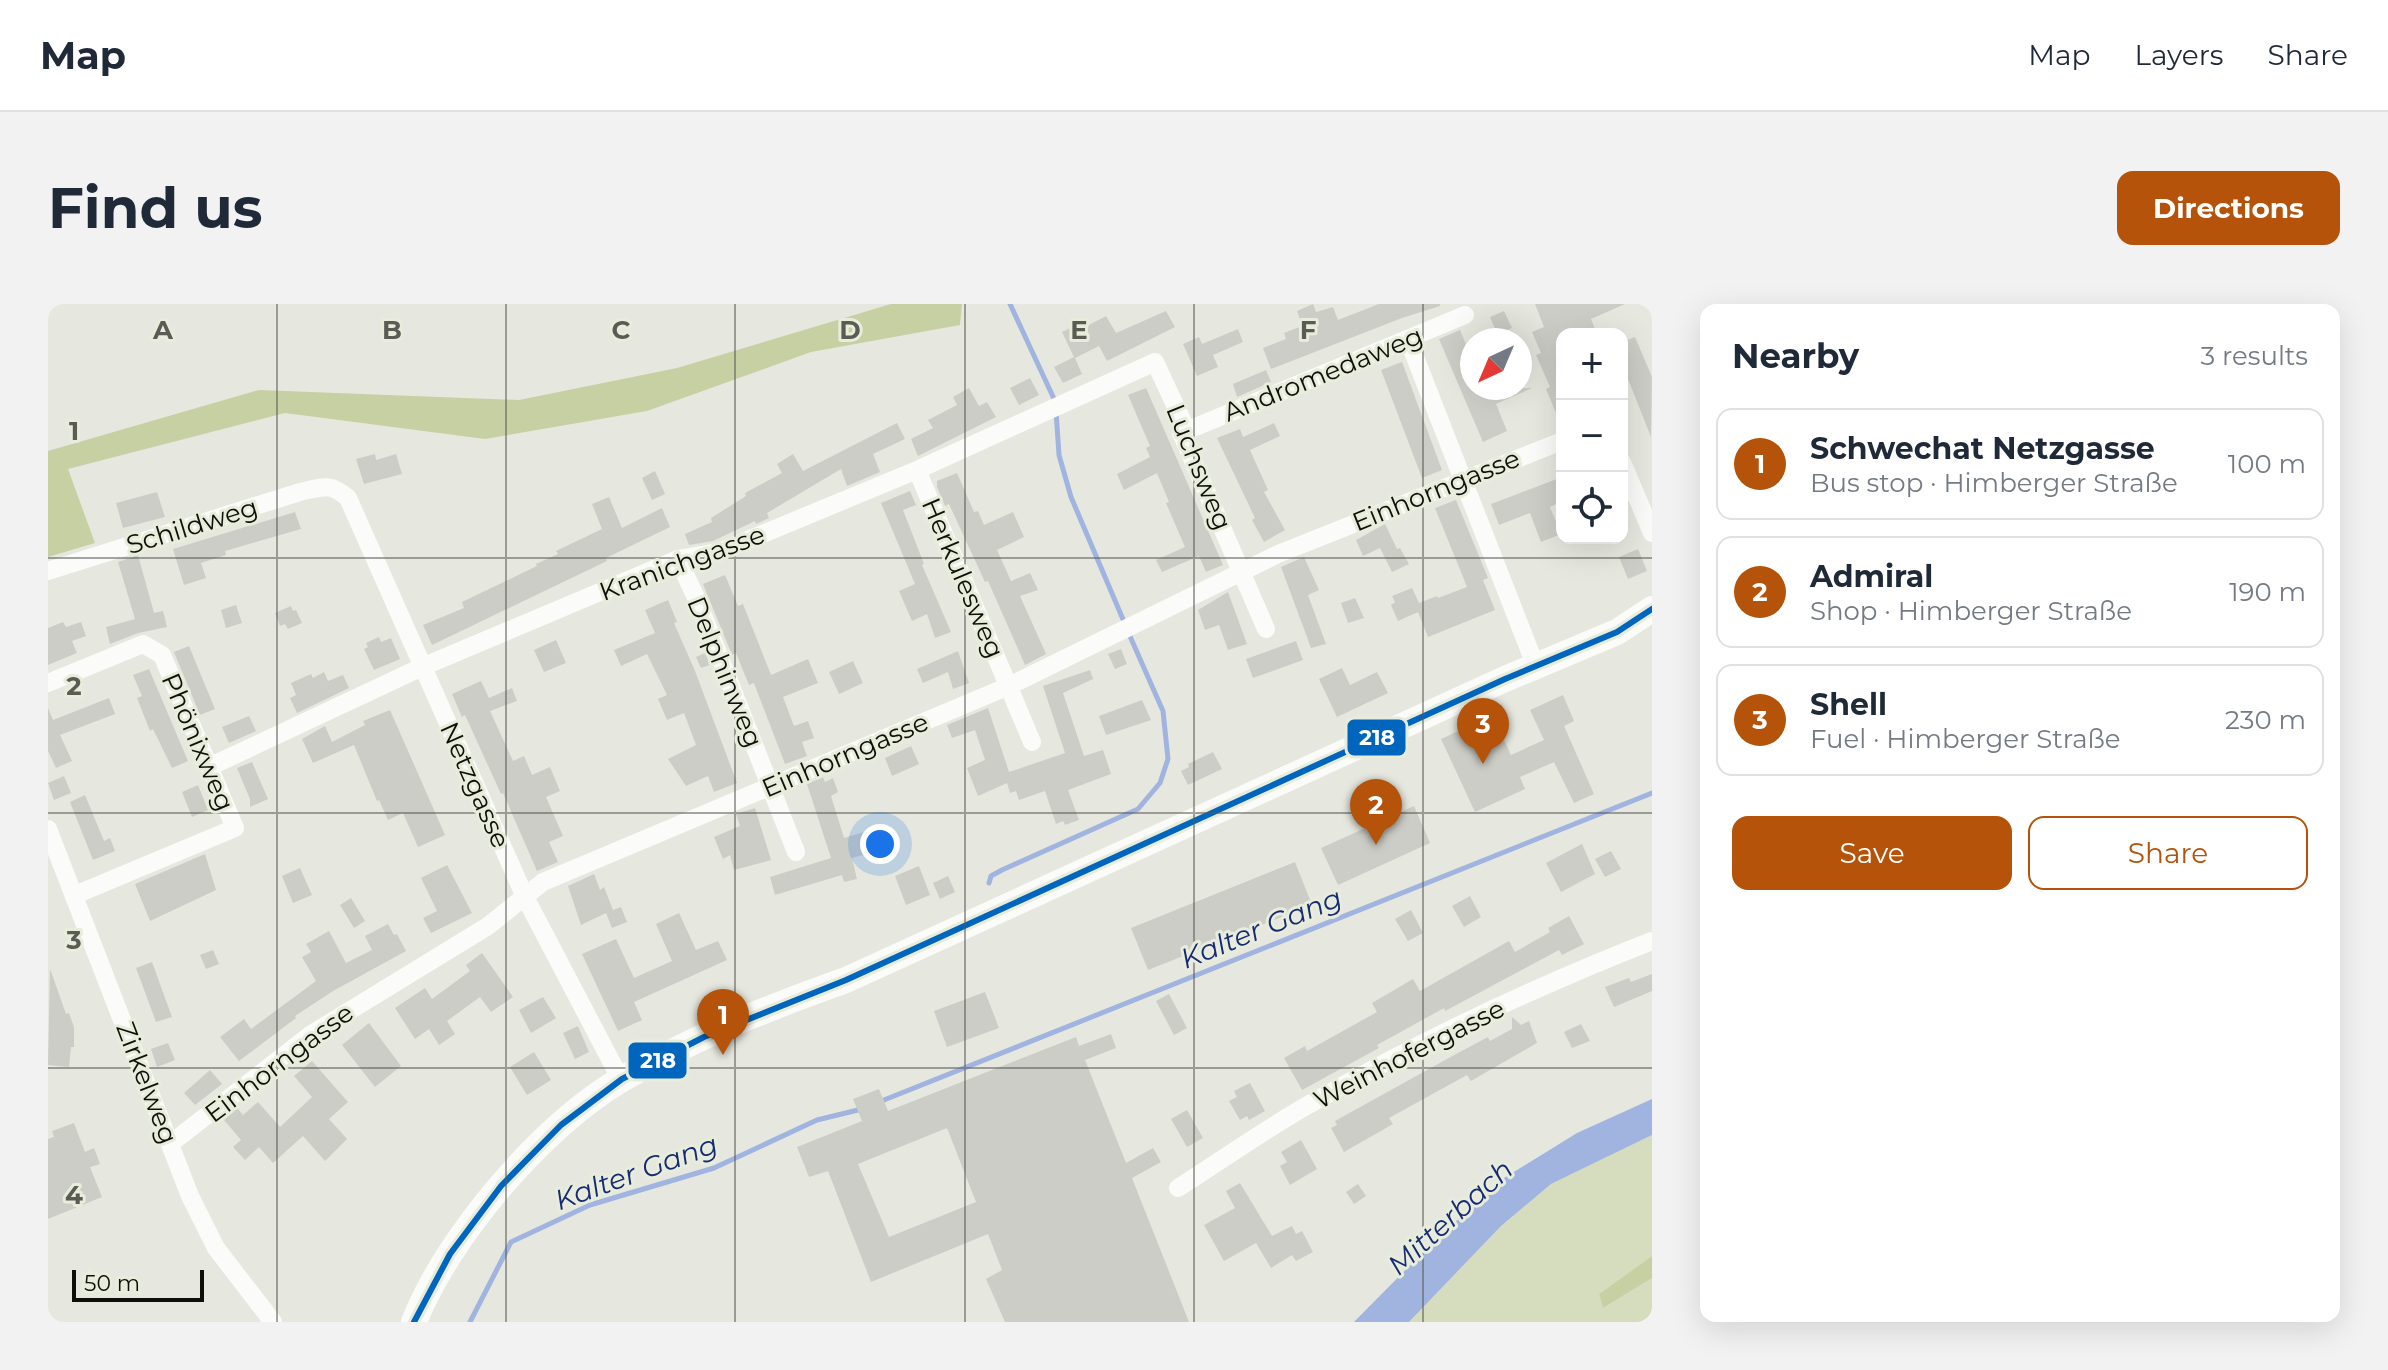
<!DOCTYPE html>
<meta charset="utf-8">
<style>
body{margin:0;font-family:Montserrat,sans-serif;background:#f2f2f3;color:#1f2937}
.controls{position:absolute;right:24px;top:24px;display:grid;overflow:hidden;border-radius:16px;box-shadow:0 8px 32px #0002}
.controls button{width:72px;height:72px;display:grid;place-items:center;padding:0;border:0;border-bottom:2px solid #e0e1e3;background:#fff;color:#1f2937;font:40px sans-serif}
.compass{position:absolute;left:1412px;top:24px;width:72px;height:72px;border-radius:50%;background:#fff;box-shadow:0 8px 32px #0002;rotate:224deg}
.scale{position:absolute;left:24px;bottom:20px;width:132px;box-sizing:border-box;padding-left:8px;border:4px solid #0e0f0a;border-top:0;font-size:22px;line-height:28px;white-space:nowrap;color:#0e0f0a;-webkit-text-stroke:6px #e8ecdb;paint-order:stroke}
.you{position:absolute;left:832px;top:540px;width:28px;height:28px;margin:-20px;border:6px solid #fff;border-radius:50%;background:#1a73e8;box-shadow:0 0 0 12px #1a73e833}
.badge{display:grid;place-items:center;width:52px;height:52px;border-radius:50%;background:#b45309;color:#fff;font-size:26px;font-weight:700}
.pin{position:absolute;translate:-50% -66px;filter:drop-shadow(0 2px 4px #0008)}
.pin::after{content:'';position:absolute;top:42px;width:28px;height:24px;background:inherit;clip-path:polygon(0 0,100% 0,50% 100%)}
.list{margin:0;padding:0;list-style:none}
h2{display:flex;justify-content:space-between;align-items:center;height:104px;margin:0;padding:0 32px;font-size:34px}
h2 small{font-size:26px;font-weight:400;color:#747a83}
.list li{display:grid;grid-template-columns:52px 1fr auto;gap:24px;align-items:center;box-sizing:border-box;height:112px;margin:0 16px 16px;padding:0 16px;border:2px solid #e0e1e3;border-radius:16px}
.list b{display:block;font-size:30px;white-space:nowrap}
.list p{margin:0;font-size:26px;white-space:nowrap;color:#747a83}
.list em{font-size:26px;font-style:normal;color:#747a83}
.actions{display:flex;gap:16px;padding:24px 32px}
.actions a{flex:1;padding:18px 0;border:2px solid #b45309;border-radius:16px;text-align:center;font-size:28px;color:#b45309}
.actions .main{background:#b45309;color:#fff}
.icon{flex:none;width:44px;height:44px;fill:none;stroke:currentColor;stroke-width:2;stroke-linecap:round;stroke-linejoin:round}
.map{position:relative;flex:none;width:1604px;height:1018px;overflow:hidden;border-radius:16px}
header{display:flex;align-items:center;gap:48px;box-sizing:border-box;height:112px;padding:0 40px;background:#fff;border-bottom:2px solid #e0e1e3}
header strong{font-size:38px}
nav{display:flex;gap:44px;margin-inline-start:auto;font-size:28px}
.intro{display:flex;align-items:center;justify-content:space-between;box-sizing:border-box;height:192px;padding:0 48px}
h1{margin:0;font-size:56px}
.button{padding:20px 36px;border-radius:16px;background:#b45309;color:#fff;font-size:28px;font-weight:700}
main{display:flex;gap:48px;padding:0 48px}
aside{flex:1;background:#fff;border-radius:16px;box-shadow:0 8px 32px #0002}
.map>svg:first-child{display:block}
.green{fill:#d6ddbe}
.forest{fill:#c7d0a2}
.water{fill:#a0b4df}
.lines{fill:none;stroke-linecap:round;stroke-linejoin:round}
.stream{stroke:#a0b4df;stroke-width:5}
.building{fill:#cccdc6;fill-rule:evenodd}
.street{stroke:#fbfcfa;stroke-width:18}
.secondary{stroke:#fbfcfa;stroke-width:26}
.bus-1-casing{stroke:#e8ecdb;stroke-width:12}
.bus-1{stroke:#0065bd;stroke-width:6}
.grid{fill:none;stroke:#5a5b55;stroke-width:2;stroke-opacity:0.55}
.labels{text-anchor:middle;stroke-width:6;stroke-linejoin:round;paint-order:stroke}
.street-label{font-size:26px;fill:#0e0f0a;stroke:#e8ecdb}
.water-label{font-size:28px;font-style:italic;fill:#162b76;stroke:#e8ecdb}
.grid-label{font-size:26px;text-anchor:middle;font-weight:bold;fill:#5a5b55;stroke:#e8ecdb;stroke-width:6;stroke-linejoin:round;paint-order:stroke}
.line-badge{stroke:#e8ecdb;stroke-width:3}
.badge-label{font-size:22px;text-anchor:middle;font-weight:bold;fill:#fff}
</style>
<header>
<strong>Map</strong>
<nav><a>Map</a><a>Layers</a><a>Share</a></nav>
</header>
<div class="intro"><h1>Find us</h1><a class="button">Directions</a></div>
<main>
<div class="map">
<svg width="1604" height="1018" viewBox="0 0 1604 1018">
<rect width="100%" height="100%" fill="#e6e8df"/>
<path class="green" d="M1604,831V952L1551,990L1555,1004L1604,974V1018H1361L1453,922L1503,880Z"/>
<path class="forest" d="M843,0H914L912,21L763,48L599,107L437,135L237,109L20,165L47,239L0,253V147L211,86L471,96L629,64Z
M1604,952V974L1555,1004L1551,990Z"/>
<path class="water" d="M1604,795V831L1503,880L1453,922L1361,1018H1306L1385,938L1456,874L1529,829Z"/>
<g class="lines">
<path class="stream" d="M962,0L1007,97
M1008,107L1011,151L1023,193L1077,320
M941,579L943,572L954,566L1090,505L1112,479L1120,455L1115,407L1081,330
M836,796L1604,489
M422,1018L463,938L542,901L666,864L769,816L810,806"/>
</g>
<path class="building" d="M1265,0L1268,8L1285,3L1290,16L1331,0H1392V2L1354,14L1223,65L1215,44L1238,35L1236,29L1254,22L1249,7Z
M1487,0H1577L1543,15L1549,30H1514V124L1498,85L1502,83L1488,51L1493,49L1484,28L1496,23Z
M1118,7L1127,23L1059,57L1051,42L1027,54L1034,70L1015,79L1006,63L1026,53L1014,28L1037,17L1039,22L1058,12L1068,29Z
M1456,7L1464,24L1449,30L1442,13Z
M1190,25L1195,38L1165,51L1170,63L1149,72L1135,40L1151,33L1154,40Z
M1412,26L1424,55V84H1484L1448,100L1459,127L1435,138L1391,35Z
M1587,33L1604,73L1603,133L1574,60V38Z
M1354,58L1394,166L1374,174L1333,66Z
M1218,66L1223,78L1189,93L1185,80Z
M982,74L991,91L971,101L962,84Z
M921,84L931,102L939,98L948,113L870,152L863,135L885,124L880,116L909,101L905,93Z
M1098,84L1175,261L1158,268L1151,252L1114,268L1108,256L1137,243L1118,199L1121,198L1109,169L1076,186L1069,170L1102,153L1098,144L1102,142L1080,91Z
M849,119L857,135L825,150L832,168L799,182L793,165L719,209L721,214L708,220L707,217L665,237L641,241L637,230L664,218L663,214L698,192L697,189L734,169L729,160L745,150L755,167Z
M1226,119L1232,132L1202,146L1220,186L1216,188L1237,226L1216,238L1204,216L1207,214L1169,134L1192,125L1195,133Z
M327,150L328,156L348,150L354,170L316,180L308,155Z
M607,167L617,190L604,196L594,174Z
M909,169L926,208L930,207L936,221L965,208L976,233L949,246L963,277L982,269L990,286L972,292L998,350L977,361L940,277L937,278L901,200L897,202L889,183V177Z
M1514,173V197L1502,203L1513,230L1493,238L1482,209L1451,221L1443,200Z
M862,187L868,201L855,206L876,260L874,261L903,328L887,334L879,310L864,317L851,287L867,280L833,199Z
M109,188L117,213L75,224L68,199Z
M561,193L574,224L614,204L622,223L558,254L559,257L384,341L375,321L416,304L414,298L489,262L488,260L510,250L508,247L554,225L544,200Z
M1408,196L1440,274L1435,276L1447,306L1380,333L1370,308L1350,317L1343,301L1347,298L1344,292L1364,284L1371,299L1389,292L1390,294L1419,283L1387,204Z
M247,208L253,225L177,247L178,251L153,259L158,274L136,281L125,245Z
M1337,220L1349,245L1352,244L1361,260L1344,268L1332,244L1315,252L1308,236Z
M1590,245L1599,267L1580,275L1571,253Z
M90,251L106,309L115,307L119,323L90,329L62,340L58,323L87,315L70,258Z
M1256,253L1271,286L1260,291L1278,340L1263,344L1233,263Z
M677,271L690,302L695,300L723,371L760,355L770,379L735,393L746,422L760,417L766,434L754,438L759,452L737,460L706,379L701,381L688,349L684,351L655,280Z
M1180,288L1199,340L1180,346L1171,321L1157,326L1150,306Z
M1307,294L1316,314L1300,319L1293,299Z
M620,296L629,318L626,319L647,367L689,479L666,488L660,472L638,482L620,455L648,441L636,409L619,416L610,395L619,391L599,350L573,362L566,346L607,329L597,306Z
M188,301L194,319L178,324L173,306Z
M243,302L245,307L248,306L254,319L240,325L237,320L232,322L227,309Z
M15,318L18,323L33,318L38,332L24,337L29,349L0,361V324Z
M331,333L333,338L343,334L352,355L326,366L316,345L320,343L318,339Z
M508,336L518,359L496,368L486,346Z
M1248,337L1255,356L1205,374L1198,355Z
M141,342L167,405L152,411L126,348Z
M1073,345L1079,360L1067,365L1060,350Z
M910,347L921,379L905,385L900,368L875,379L869,365Z
M657,349L662,361L653,364L648,353Z
M805,357L815,379L791,390L781,368Z
M1294,364L1302,381L1329,368L1340,389L1289,413L1271,375Z
M101,365L140,457L124,464L105,425L102,427L89,394L94,392L85,371Z
M1042,366L1045,375L1015,389L1036,452L1055,446L1063,470L1020,486L1031,516L1017,521L1015,517L1008,520L997,487L971,496L968,487L962,489L959,479L930,492L919,464L937,456L927,426L904,434L899,421L940,404L961,468L1017,449L995,382Z
M276,368L280,377L295,371L301,384L249,409L242,394L248,391L243,379L263,370L265,374Z
M433,377L441,394L464,384L469,397L442,407L465,457L476,452L484,471L502,463L512,487L498,493L515,532L501,538L510,558L489,567L455,489L453,490L417,411L414,413L404,390Z
M1515,391L1526,417L1516,422L1546,490L1526,499L1506,458L1472,473L1477,485L1427,508L1393,435L1445,411L1463,451L1496,436L1482,406Z
M61,394L67,410L12,431L24,457L8,464L0,447V404L5,416Z
M1094,396L1103,416L1058,431L1051,412Z
M342,406L397,531L370,543L355,509L340,516L331,496L329,497L306,441L265,459L254,435L277,422L284,438L317,421L315,417Z
M201,412L208,427L181,439L174,423Z
M863,442L871,460L844,472L837,454Z
M1165,448L1174,465L1140,481L1133,467L1141,463L1140,460Z
M204,458L220,495L202,503V495L189,464Z
M16,472L23,489L6,496L0,479Z
M775,473L777,478L785,474L790,488L783,492L796,534L816,528L822,549L804,554L809,575L796,578L794,571L727,591L722,573L783,554L759,480Z
M150,481L160,506L144,513L134,488Z
M37,491L56,537L62,534L67,547L45,556L22,498Z
M1366,502L1382,539L1290,581L1273,544Z
M707,504L723,556L686,566L682,551L675,555L666,533L692,522L688,510Z
M1534,540L1547,570L1513,588L1498,559Z
M1563,547L1573,565L1557,573L1547,555Z
M157,550L168,586L102,617L87,580Z
M1247,558L1264,601L1100,666L1083,624Z
M399,561L424,609L383,629L375,614L389,607L373,574Z
M871,562L882,591L858,601L847,572Z
M252,564L264,591L245,599L234,572Z
M546,570L552,586L556,583L565,606L573,603L579,618L564,624L558,609L533,621L520,582Z
M900,572L907,588L892,595L885,579Z
M1422,592L1433,613L1416,623L1404,602Z
M303,594L317,617L306,624L292,601Z
M1363,606L1375,629L1360,637L1347,615Z
M631,609L648,646L670,637L679,656L586,698L594,716L570,727L534,650L568,635L586,674L624,657L608,620Z
M1521,612L1536,640L1514,651L1511,646L1397,707L1396,704L1329,741L1331,744L1254,786L1236,754L1257,742L1259,747L1329,708L1324,699L1365,675L1372,687L1461,637L1467,648L1502,628L1500,624Z
M340,620L346,631L349,630L358,647L285,687L247,712L248,714L191,757L172,733L196,715L203,725L268,677L254,653L263,648L258,640L281,627L298,659L324,646L317,632Z
M165,646L171,660L158,665L152,651Z
M434,649L465,693L443,708L432,693L399,717L407,730L391,741L381,725L367,735L347,704L377,684L384,695L422,667L418,661Z
M104,658L124,713L108,718L88,664Z
M2,665L18,710L21,709L26,723V743H23L21,763L0,761Z
M1604,670V687L1566,703L1557,683L1581,674L1583,678Z
M937,688L951,724L899,743L886,707Z
M1121,690L1139,724L1126,731L1108,697Z
M495,693L508,714L483,729L471,706Z
M1464,713L1473,721L1481,717L1489,739L1423,777L1419,771L1341,814L1345,820L1296,848L1283,824L1289,821L1287,817L1408,750L1440,733L1442,737L1464,725Z
M321,719L353,762L327,783L294,741Z
M1533,720L1542,737L1524,744L1516,728Z
M530,722L541,748L527,755L515,729Z
M1063,730L1068,744L1037,756L1078,859L1105,844L1113,858L1084,874L1141,1018H957L938,975L954,966L940,930L823,978L780,867L761,873L749,843L814,817L805,795L831,785L840,807L1028,733L1031,742ZM899,824L928,898L841,933L810,860Z
M120,739L127,756L109,763L103,745Z
M486,748L503,776L479,791L462,763Z
M264,757L300,798L281,815L299,835L277,857L255,832L225,859L211,843L197,856L185,843L193,836L176,816L189,804L195,811L210,798L232,823L264,793L246,772Z
M162,766L174,780L147,801L136,789Z
M1202,779L1217,807L1201,816L1199,812L1192,816L1181,797L1189,793L1186,787Z
M1139,806L1155,834L1139,843L1123,815Z
M26,819L37,848L46,844L52,860L42,863L54,893L0,915V835L6,833L4,827Z
M1253,836L1269,865L1242,881L1232,862L1239,858L1233,848Z
M1192,879L1224,932L1244,922L1248,930L1254,927L1265,948L1248,957L1244,951L1223,964L1208,939L1176,957L1156,921L1187,904L1178,887Z
M1310,880L1318,892L1306,900L1298,888Z"/>
<g class="lines">
<path class="street" d="M1360,35L1488,363
M1133,129L1417,11
M1574,158L1604,229
M869,166L984,438
M630,255L650,298L748,548
M0,267L252,188C274,183 282,178 300,194L477,593L573,776
M0,379L95,340L114,351L187,524L27,591
M161,463L374,363L630,255L671,248L869,166L1107,58L1135,118L1133,129L1218,325
M0,525L142,892L168,944L225,1018
M122,840L262,731L440,622L495,578L961,382L1230,250L1514,137
M1130,884C1176,855 1221,822 1269,796C1376,735 1489,682 1604,637"/>
<path class="secondary" d="M366,1018C400,932 494,822 574,775C644,734 722,703 798,676L1457,375L1569,328L1604,305"/>
<g class="bus-1-casing">
<path id="bus-1" d="M366,1018L402,950L453,882L513,821L574,775L656,733L798,676L1457,375L1569,328L1604,305"/>
</g>
<use href="#bus-1" class="bus-1"/>
</g>
<path class="grid" d="M229,0V1018M458,0V1018M687,0V1018M917,0V1018M1146,0V1018M1375,0V1018M0,254H1604M0,509H1604M0,764H1604"/>
<g class="labels">
<g class="street-label">
<text transform="translate(1275 70) rotate(-22)" y="9">Andromedaweg</text>
<text transform="translate(1151 163) rotate(68)" y="9">Luchsweg</text>
<text transform="translate(1388 186) rotate(-22)" y="9">Einhorngasse</text>
<text transform="translate(144 222) rotate(-17)" y="9">Schildweg</text>
<text transform="translate(634 259) rotate(-20)" y="9">Kranichgasse</text>
<text transform="translate(915 274) rotate(67)" y="9">Herkulesweg</text>
<text transform="translate(677 368) rotate(68)" y="9">Delphinweg</text>
<text transform="translate(150 438) rotate(67)" y="9">Phönixweg</text>
<text transform="translate(797 451) rotate(-23)" y="9">Einhorngasse</text>
<text transform="translate(427 481) rotate(66)" y="9">Netzgasse</text>
<text transform="translate(1361 750) rotate(-27)" y="9">Weinhofergasse</text>
<text transform="translate(231 759) rotate(-37)" y="9">Einhorngasse</text>
<text transform="translate(99 779) rotate(69)" y="9">Zirkelweg</text>
</g>
<g class="water-label">
<text transform="translate(1213 624) rotate(-22)" y="10">Kalter Gang</text>
<text transform="translate(588 868) rotate(-20)" y="10">Kalter Gang</text>
<text transform="translate(1402 913) rotate(-42)" y="10">Mitterbach</text>
</g>
</g>
<g class="grid-label">
<text x="115" y="35">A</text>
<text x="344" y="35">B</text>
<text x="573" y="35">C</text>
<text x="802" y="35">D</text>
<text x="1031" y="35">E</text>
<text x="1260" y="35">F</text>
<text x="26" y="136">1</text>
<text x="26" y="391">2</text>
<text x="26" y="645">3</text>
<text x="26" y="900">4</text>
</g>
<g class="line-badge">
<rect x="1298" y="414" width="61" height="39" rx="8" fill="#0065bd"/>
<rect x="579" y="737" width="61" height="39" rx="8" fill="#0065bd"/>
</g>
<g class="badge-label">
<text x="1329" y="441">218</text>
<text x="610" y="764">218</text>
</g>
</svg>
<div class="controls">
<button>+</button>
<button>−</button>
<button><svg class="icon" aria-label="locate" viewBox="0 0 24 24"><circle cx="12" cy="12" r="6"/><path d="M12 2v4M12 18v4M2 12h4M18 12h4"/></svg></button>
</div>
<svg class="compass" viewBox="-18 -18 36 36"><path d="M0-13l5 13h-10z" fill="#e53935"/><path d="M0 13l5-13h-10z" fill="#747a83"/></svg>
<div class="scale">50 m</div>
<div class="you"></div>
<div class="pin badge" style="left:675px;top:751px">1</div>
<div class="pin badge" style="left:1328px;top:541px">2</div>
<div class="pin badge" style="left:1435px;top:460px">3</div>
</div>
<aside>
<h2>Nearby<small>3 results</small></h2>
<ul class="list">
<li><span class="badge">1</span><div><b>Schwechat Netzgasse</b><p>Bus stop · Himberger Straße</p></div><em>100 m</em></li>
<li><span class="badge">2</span><div><b>Admiral</b><p>Shop · Himberger Straße</p></div><em>190 m</em></li>
<li><span class="badge">3</span><div><b>Shell</b><p>Fuel · Himberger Straße</p></div><em>230 m</em></li>
</ul>
<div class="actions"><a class="main">Save</a><a>Share</a></div>
</aside>
</main>
